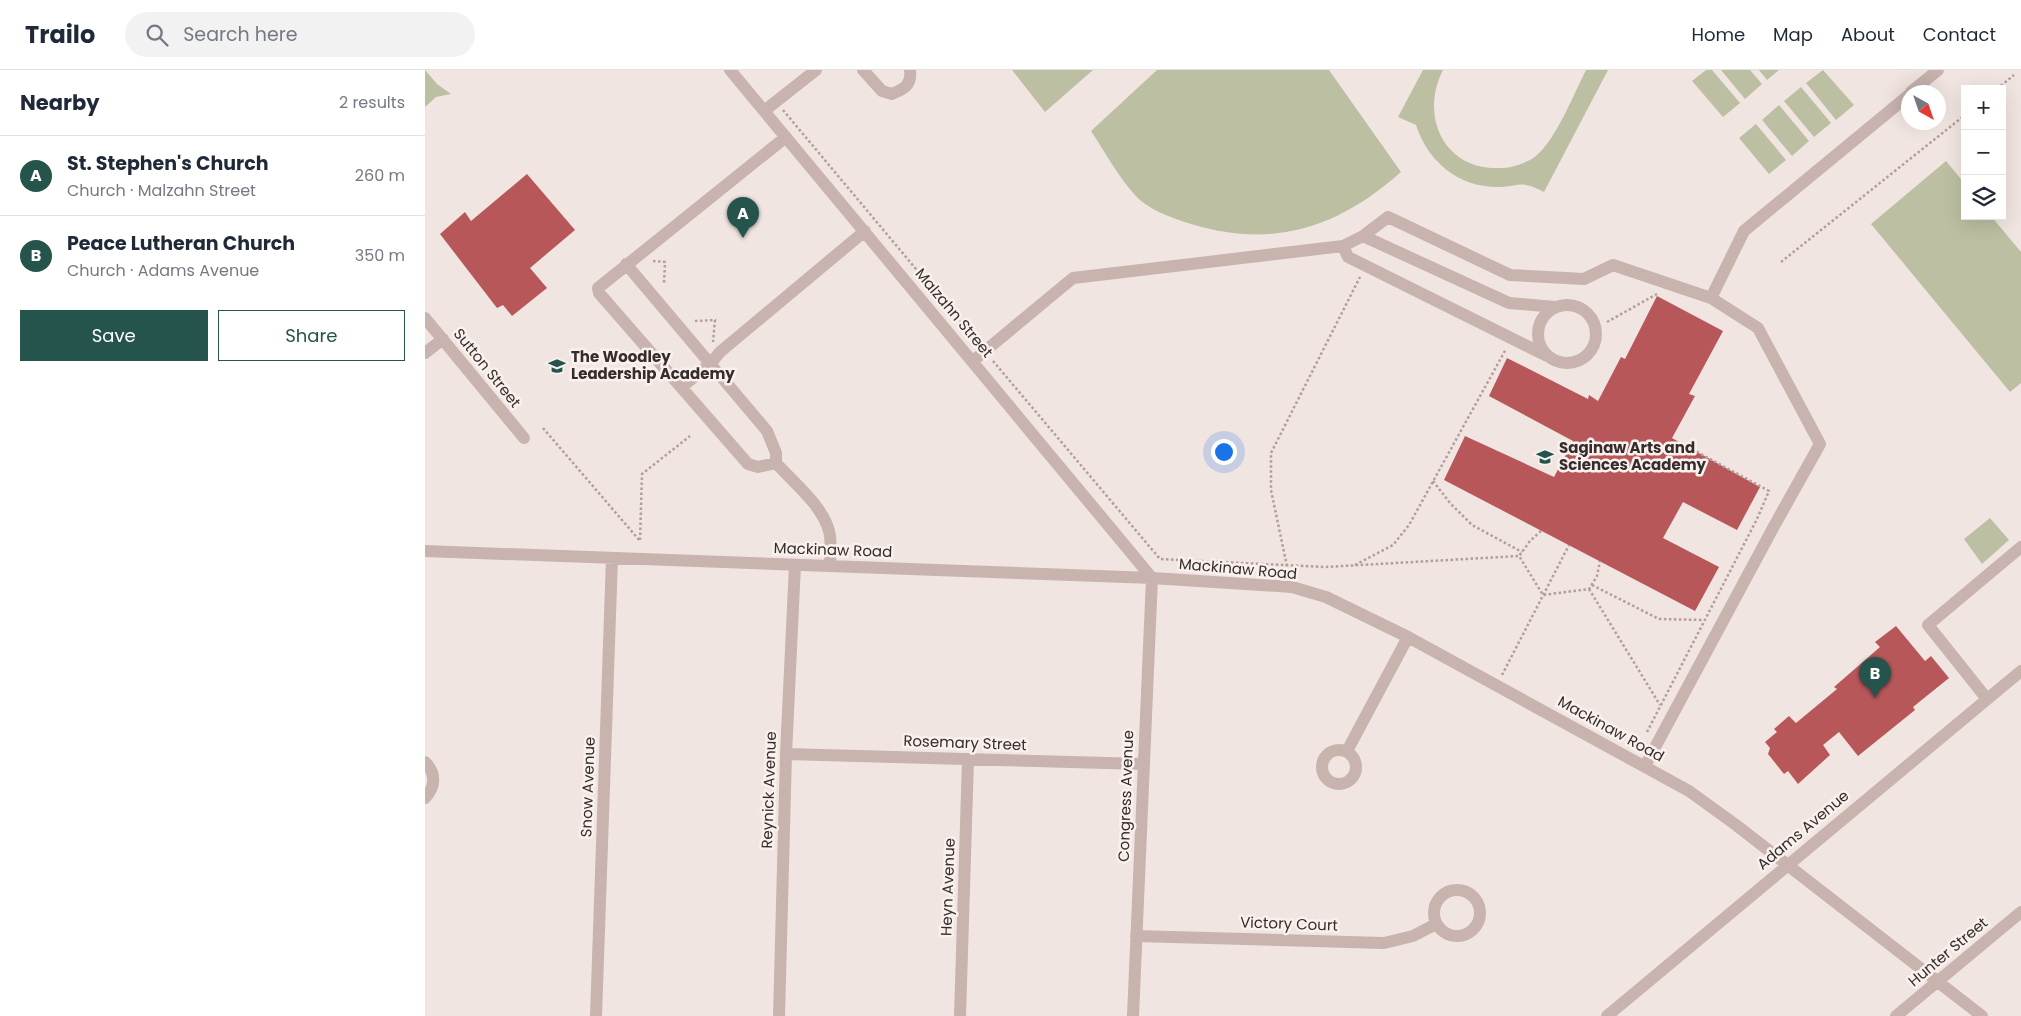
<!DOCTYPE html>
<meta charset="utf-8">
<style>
body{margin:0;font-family:Poppins,sans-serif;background:#f2f2f3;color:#1f2937}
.controls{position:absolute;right:15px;top:15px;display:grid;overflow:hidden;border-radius:0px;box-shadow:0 5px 20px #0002}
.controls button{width:45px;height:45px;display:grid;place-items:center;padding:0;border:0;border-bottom:1px solid #e0e1e3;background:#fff;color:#1f2937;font:25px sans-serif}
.compass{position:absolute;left:1476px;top:15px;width:45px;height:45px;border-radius:50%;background:#fff;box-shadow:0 5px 20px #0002;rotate:140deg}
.you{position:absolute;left:798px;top:381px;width:18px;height:18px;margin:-12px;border:4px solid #fff;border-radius:50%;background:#1a73e8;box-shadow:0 0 0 8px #1a73e833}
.badge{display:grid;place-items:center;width:32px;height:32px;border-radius:50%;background:#25544c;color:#fff;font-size:16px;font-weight:700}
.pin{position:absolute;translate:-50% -41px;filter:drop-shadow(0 1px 2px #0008)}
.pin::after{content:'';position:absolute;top:26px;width:18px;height:15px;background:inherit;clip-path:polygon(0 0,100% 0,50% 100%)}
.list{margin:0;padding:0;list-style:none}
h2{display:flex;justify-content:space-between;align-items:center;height:65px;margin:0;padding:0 20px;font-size:21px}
h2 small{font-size:16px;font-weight:400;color:#747a83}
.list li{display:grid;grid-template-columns:32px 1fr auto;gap:15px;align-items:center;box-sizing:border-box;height:80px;padding:0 20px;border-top:1px solid #e0e1e3}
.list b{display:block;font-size:19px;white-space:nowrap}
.list p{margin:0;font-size:16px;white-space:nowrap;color:#747a83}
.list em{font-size:16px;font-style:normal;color:#747a83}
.actions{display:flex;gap:10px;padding:15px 20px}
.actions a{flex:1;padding:11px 0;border:1px solid #25544c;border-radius:0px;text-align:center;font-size:18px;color:#25544c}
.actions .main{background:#25544c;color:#fff}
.icon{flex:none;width:28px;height:28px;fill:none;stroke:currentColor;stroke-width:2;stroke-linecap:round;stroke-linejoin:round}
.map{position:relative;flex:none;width:1596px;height:946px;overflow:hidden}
header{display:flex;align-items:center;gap:30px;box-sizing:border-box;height:70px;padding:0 25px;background:#fff;border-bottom:1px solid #e0e1e3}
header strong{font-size:24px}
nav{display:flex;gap:28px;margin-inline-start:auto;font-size:18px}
.search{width:350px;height:45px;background:#f2f2f3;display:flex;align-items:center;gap:12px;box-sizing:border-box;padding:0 18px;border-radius:28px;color:#747a83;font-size:19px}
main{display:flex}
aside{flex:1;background:#fff}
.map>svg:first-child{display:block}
.green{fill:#bcbfa2}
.building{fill:#b85759}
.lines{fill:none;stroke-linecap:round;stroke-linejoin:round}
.path{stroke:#b49d98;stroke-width:2.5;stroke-dasharray:2.5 2.5;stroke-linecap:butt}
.minor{stroke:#c8b3ae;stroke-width:12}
.labels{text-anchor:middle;stroke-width:5;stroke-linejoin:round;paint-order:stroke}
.street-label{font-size:15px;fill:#372c2c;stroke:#f9f1ed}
.poi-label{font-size:15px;font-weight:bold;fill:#372c2c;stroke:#f9f1ed;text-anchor:start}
</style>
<header>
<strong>Trailo</strong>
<div class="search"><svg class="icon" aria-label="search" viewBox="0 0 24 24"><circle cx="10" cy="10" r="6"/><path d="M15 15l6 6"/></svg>Search here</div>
<nav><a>Home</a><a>Map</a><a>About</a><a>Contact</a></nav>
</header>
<main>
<aside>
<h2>Nearby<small>2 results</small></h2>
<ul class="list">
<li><span class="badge">A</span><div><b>St. Stephen's Church</b><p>Church · Malzahn Street</p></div><em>260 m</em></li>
<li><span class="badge">B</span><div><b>Peace Lutheran Church</b><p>Church · Adams Avenue</p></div><em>350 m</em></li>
</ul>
<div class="actions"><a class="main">Save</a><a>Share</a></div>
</aside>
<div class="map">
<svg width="1596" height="946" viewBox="0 0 1596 946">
<rect width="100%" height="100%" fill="#f1e5e1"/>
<path class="green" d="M0,0L12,14L26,24L11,27L0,37Z
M587,0H668L620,42Z
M732,0H904L976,102C913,158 848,179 766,154C747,148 723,140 709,124C693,106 680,82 666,61Z
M998,0H1018C994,47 1020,101 1075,98C1087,98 1102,93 1111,86C1132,68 1148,25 1161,0H1183L1119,122C1096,110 1098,116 1075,117C1034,118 1003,92 991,55L973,47Z
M1281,0H1287L1315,33L1298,47L1267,11Z
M1296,0H1325L1337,14L1320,29Z
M1334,0H1354L1342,10Z
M1398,0L1429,35L1411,50L1381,13Z
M1376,17L1406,53L1389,67L1359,31Z
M1354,35L1384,71L1367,86L1337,50Z
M1331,54L1361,90L1344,104L1314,68Z
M1521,91L1540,114V146H1566L1596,182V313L1585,322L1446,154Z
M1565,448L1584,470L1557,494L1539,469Z"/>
<path class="building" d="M102,104L150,160L105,198L122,218L87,246L78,235L72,238L15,164L40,142L46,151Z
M1232,226L1298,261L1264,324L1270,326L1247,368L1335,417L1312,460L1258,432L1238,468L1294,497L1270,541L1019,410L1040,366L1129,407L1148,371L1064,326L1082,288L1163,329L1164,325L1173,331L1196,287L1200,289Z
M1471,556L1500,591L1506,586L1524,608L1488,637L1490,640L1433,686L1414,662L1398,675L1405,685L1373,714L1363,701L1359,704L1343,684L1345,678L1340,672L1352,662L1349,659L1364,646L1371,653L1412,619L1409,617L1455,577L1450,572Z"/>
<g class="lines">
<path class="path" d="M1572,19L1589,5
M358,40L552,272
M228,191L240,192L239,214
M1356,192L1540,45
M270,251L290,250L288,272
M1182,252L1232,224
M568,291L735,489L900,497L1094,486
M118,358L215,471L217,404L265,366
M1008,411L1025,433L1047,455L1097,482
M1116,461L1105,471L1094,486L1118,525L1164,519L1172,506L1175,491
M930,495L968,475L984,455L1081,279
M864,506L846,420V383L935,207
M1167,515L1234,549L1278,550
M1164,519L1235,635
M1077,605L1144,475
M1222,662L1332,449L1344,421L1263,377"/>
<path class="minor" d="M305,0L727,508
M438,0L457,21L467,24C479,19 487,15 485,0
M1486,22L1513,0
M339,41L391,0
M938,166L1084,233L1130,237
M918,176L923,187L1122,286
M201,194L342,361L351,383V393C369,413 397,435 404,461C407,472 405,485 405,496
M1113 264a29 29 0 1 1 58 0a29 29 0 1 1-58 0Z
M0,248L99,368
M0,283L18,269
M548,291L648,208L918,176L938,166L963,147L1085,205L1159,209L1188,195L1286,228L1319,161L1484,25
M257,317L286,293L295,282L440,161
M351,393L333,397L323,394L174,223L173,218L361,67
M0,481L727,508L867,517L901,527L983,567L1264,721L1311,755L1557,946
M1562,629L1503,555L1596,477
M897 697a17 17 0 1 1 34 0a17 17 0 1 1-34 0Z
M922,681L983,567
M361,684L719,694
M0,692C11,703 11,716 0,728
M1220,696L1348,458L1395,374L1333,258L1286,228
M1009 843a23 23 0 1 1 46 0a23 23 0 1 1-46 0Z
M711,866L959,873L988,866L1011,854
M171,946L187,488
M354,946L361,684L370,495
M535,946L543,690
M708,946L727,508
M1182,946L1596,601
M1471,946L1596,842"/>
</g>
<defs>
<g id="school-bare" transform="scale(1.35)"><path d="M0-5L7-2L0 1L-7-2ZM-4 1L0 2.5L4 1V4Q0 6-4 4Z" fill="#25544c" stroke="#f9f1ed" stroke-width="2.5" paint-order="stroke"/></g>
</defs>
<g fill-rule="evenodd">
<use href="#school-bare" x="132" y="296"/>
<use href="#school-bare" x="1120" y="387"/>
</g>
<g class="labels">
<g class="street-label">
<text transform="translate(529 243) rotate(50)" y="5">Malzahn Street</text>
<text transform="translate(62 298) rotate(51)" y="5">Sutton Street</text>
<text transform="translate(408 480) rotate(2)" y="5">Mackinaw Road</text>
<text transform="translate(813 499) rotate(5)" y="5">Mackinaw Road</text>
<text transform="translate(1186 659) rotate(29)" y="5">Mackinaw Road</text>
<text transform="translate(540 673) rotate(2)" y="5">Rosemary Street</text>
<text transform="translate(163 717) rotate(-88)" y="5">Snow Avenue</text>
<text transform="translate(344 720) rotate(-88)" y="5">Reynick Avenue</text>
<text transform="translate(701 726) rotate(-88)" y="5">Congress Avenue</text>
<text transform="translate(1378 760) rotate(-40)" y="5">Adams Avenue</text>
<text transform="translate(523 817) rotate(-88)" y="5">Heyn Avenue</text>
<text transform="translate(864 854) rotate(2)" y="5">Victory Court</text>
<text transform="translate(1523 882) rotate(-40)" y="5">Hunter Street</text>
</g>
<g class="poi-label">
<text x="146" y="292">The Woodley<tspan x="146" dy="17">Leadership Academy</tspan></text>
<text x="1134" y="383">Saginaw Arts and<tspan x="1134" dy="17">Sciences Academy</tspan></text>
</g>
</g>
</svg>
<div class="controls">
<button>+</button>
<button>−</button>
<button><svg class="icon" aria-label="layers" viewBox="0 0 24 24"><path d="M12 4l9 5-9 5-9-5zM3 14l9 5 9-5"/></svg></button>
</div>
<svg class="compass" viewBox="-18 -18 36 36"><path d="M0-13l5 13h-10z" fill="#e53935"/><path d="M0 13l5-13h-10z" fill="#747a83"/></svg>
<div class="you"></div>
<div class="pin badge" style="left:318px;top:168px">A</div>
<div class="pin badge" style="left:1450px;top:628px">B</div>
</div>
</main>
